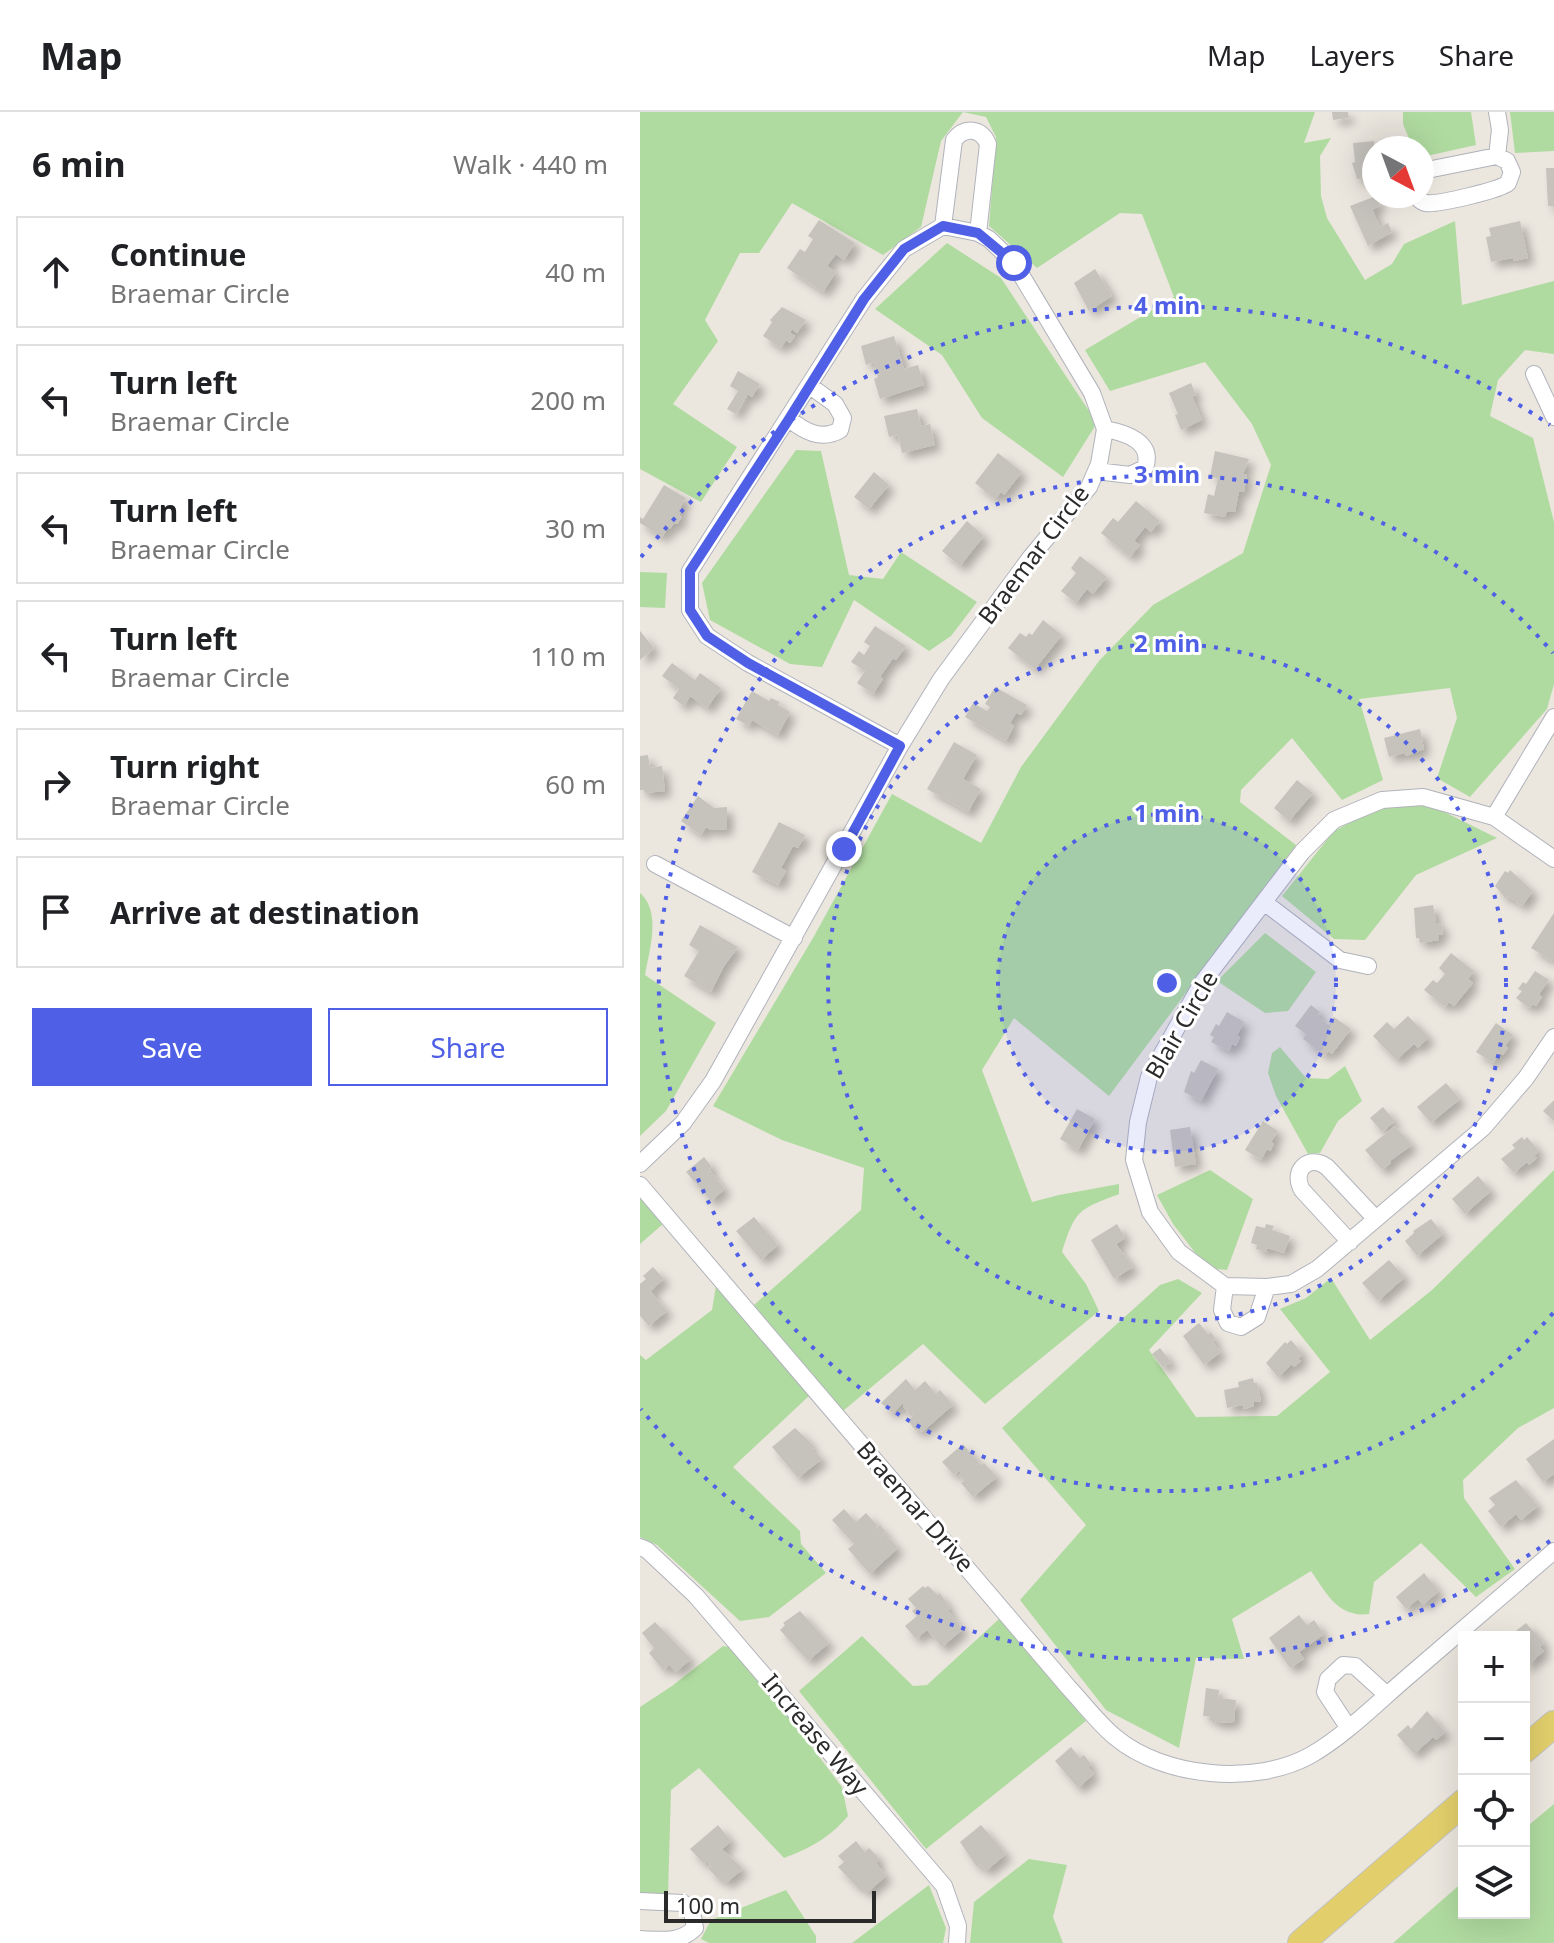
<!DOCTYPE html>
<meta charset="utf-8">
<style>
body{margin:0;font-family:"Noto Sans",sans-serif;background:#f6f6f6;color:#202124}
.controls{position:absolute;right:24px;bottom:24px;display:grid;overflow:hidden;border-radius:0px;box-shadow:0 8px 32px #0002}
.controls button{width:72px;height:72px;display:grid;place-items:center;padding:0;border:0;border-bottom:2px solid #e0e0e0;background:#fff;color:#202124;font:40px sans-serif}
.compass{position:absolute;left:722px;top:24px;width:72px;height:72px;border-radius:50%;background:#fff;box-shadow:0 8px 32px #0002;rotate:139deg}
.scale{position:absolute;left:24px;bottom:20px;width:212px;box-sizing:border-box;padding-left:8px;border:4px solid #2a2a2a;border-top:0;font-size:22px;line-height:28px;white-space:nowrap;color:#2a2a2a;-webkit-text-stroke:6px #fff;paint-order:stroke}
.stop{position:absolute;width:24px;height:24px;margin:-18px;border:6px solid #4f60e7;border-radius:50%;background:#fff}
.stop.end{background:#4f60e7;border-color:#fff;box-shadow:0 2px 8px #0008}
.list{margin:0;padding:0;list-style:none}
h2{display:flex;justify-content:space-between;align-items:center;height:104px;margin:0;padding:0 32px;font-size:34px}
h2 small{font-size:26px;font-weight:400;color:#757577}
.list li{display:grid;grid-template-columns:52px 1fr auto;gap:24px;align-items:center;box-sizing:border-box;height:112px;margin:0 16px 16px;padding:0 16px;border:2px solid #e0e0e0;border-radius:0px}
.list b{display:block;font-size:30px;white-space:nowrap}
.list p{margin:0;font-size:26px;white-space:nowrap;color:#757577}
.list em{font-size:26px;font-style:normal;color:#757577}
.actions{display:flex;gap:16px;padding:24px 32px}
.actions a{flex:1;padding:18px 0;border:2px solid #4f60e7;border-radius:0px;text-align:center;font-size:28px;color:#4f60e7}
.actions .main{background:#4f60e7;color:#fff}
.icon{flex:none;width:44px;height:44px;fill:none;stroke:currentColor;stroke-width:2;stroke-linecap:round;stroke-linejoin:round}
.map{position:relative;flex:none;width:914px;height:1831px;overflow:hidden}
header{display:flex;align-items:center;gap:48px;box-sizing:border-box;height:112px;padding:0 40px;background:#fff;border-bottom:2px solid #e0e0e0}
header strong{font-size:38px}
nav{display:flex;gap:44px;margin-inline-start:auto;font-size:28px}
main{display:flex}
aside{flex:1;background:#fff}
.map>svg:first-child{display:block}
.green{fill:#b0dba0}
.building{fill:#c6c3bd;filter:url(#shadow)}
.lines{fill:none;stroke-linecap:round;stroke-linejoin:round}
.street-casing{stroke:#b1b3bc;stroke-width:18}
.primary-casing{stroke:#c3c3c3;stroke-width:28}
.street{stroke:#fff;stroke-width:16}
.primary{stroke:#e2cf6c;stroke-width:26}
.route{stroke:#4f60e7;stroke-width:10}
.ring{fill:none;stroke:#4f60e7;stroke-width:4;stroke-dasharray:4 8}
.labels{text-anchor:middle;stroke-width:6;stroke-linejoin:round;paint-order:stroke}
.street-label{font-size:24px;fill:#2a2a2a;stroke:#fff}
.centre{fill:#4f60e7;stroke:#fff;stroke-width:4}
.ring-label{font-size:24px;text-anchor:middle;font-weight:bold;fill:#4f60e7;stroke:#fff;stroke-width:6;stroke-linejoin:round;paint-order:stroke}
</style>
<header>
<strong>Map</strong>
<nav><a>Map</a><a>Layers</a><a>Share</a></nav>
</header>
<main>
<aside>
<h2>6 min<small>Walk · 440 m</small></h2>
<ul class="list">
<li><svg class="icon" aria-label="ahead" viewBox="0 0 24 24"><path d="M12 20V5M6 11l6-6 6 6"/></svg><div><b>Continue</b><p>Braemar Circle</p></div><em>40 m</em></li>
<li><svg class="icon" aria-label="left" viewBox="0 0 24 24"><path d="M17 20v-9H6M10 6l-5 5 5 5"/></svg><div><b>Turn left</b><p>Braemar Circle</p></div><em>200 m</em></li>
<li><svg class="icon" aria-label="left" viewBox="0 0 24 24"><path d="M17 20v-9H6M10 6l-5 5 5 5"/></svg><div><b>Turn left</b><p>Braemar Circle</p></div><em>30 m</em></li>
<li><svg class="icon" aria-label="left" viewBox="0 0 24 24"><path d="M17 20v-9H6M10 6l-5 5 5 5"/></svg><div><b>Turn left</b><p>Braemar Circle</p></div><em>110 m</em></li>
<li><svg class="icon" aria-label="right" viewBox="0 0 24 24"><path d="M7 20v-9h11M14 6l5 5-5 5"/></svg><div><b>Turn right</b><p>Braemar Circle</p></div><em>60 m</em></li>
<li><svg class="icon" aria-label="arrive" viewBox="0 0 24 24"><path d="M6 21V4h12l-3 4 3 4H6"/></svg><div><b>Arrive at destination</b></div></li>
</ul>
<div class="actions"><a class="main">Save</a><a>Share</a></div>
</aside>
<div class="map">
<svg width="914" height="1831" viewBox="0 0 914 1831">
<defs>
<filter id="shadow"><feDropShadow dx="6" dy="6" stdDeviation="4" flood-color="#0004"/></filter>
</defs>
<rect width="100%" height="100%" fill="#ebe6de"/>
<path class="green" d="M0,0H675L664,31L691,26L680,44L681,84L687,106L725,168L752,152L764,132L815,109L822,193L914,169V242L885,238L858,268L850,304L893,326L914,410V572L907,597L830,685L797,666L817,606L810,576L719,587L743,668L702,688L652,626L601,678L600,690L656,733L469,984L374,906L342,958L392,1090L419,1083L479,1072V1082C438,1098 436,1097 422,1140L446,1172L459,1199L345,1292L283,1232L203,1299L114,1193L221,1098L224,1056L142,1028L73,994L173,826L252,682L341,731L381,655L459,549L513,493L603,441L631,353L612,312L565,250L470,279L445,238L534,185L502,102L480,101L397,156L349,114L356,25L346,5L323,0L301,29L281,115L243,143L152,91L119,141H100L65,208L78,229L33,292L97,335L61,390L0,357Z
M763,0H831L836,33L782,45V36H773L763,12Z
M870,0H914V39L875,41Z
M307,131L361,166L457,311L423,365L342,306L302,243L235,197Z
M156,338L181,339L209,463L243,467L261,440L337,490L311,524L289,539L214,488L182,555L150,552L70,508L62,471Z
M0,460L27,461L25,496L0,495Z
M784,690L857,726L776,763L725,828L694,827L642,784L694,719L736,697Z
M0,781C22,800 9,839 5,863L76,911L26,999L0,1024Z
M625,821L676,860L648,899L625,901L577,869Z
M640,935L666,966L688,967L705,954L722,989L698,1009L680,1041L668,1042L636,984L628,961L632,941Z
M570,1058L613,1087L587,1158L567,1156L533,1112L517,1083Z
M914,1058V1296L878,1316L823,1368L824,1386L875,1457L836,1485L781,1431L734,1470L729,1502C697,1506 686,1480 671,1459L592,1507L604,1547L556,1546L539,1636L466,1598L380,1488L446,1413L362,1316L520,1173L538,1167L562,1181L509,1238L556,1305L637,1304L690,1260L640,1197L666,1186L691,1166L730,1228L792,1178Z
M0,1086L23,1112L0,1132Z
M76,1174L170,1283L93,1355L160,1419L161,1432L186,1461L129,1505L100,1509L17,1433L0,1425V1243L6,1248L72,1198Z
M359,1507L446,1609L286,1737L159,1579L222,1524L273,1574L287,1573Z
M83,1534L89,1535L137,1589L202,1675L208,1704C189,1726 171,1736 144,1746L59,1656L31,1678L28,1783H0V1595L32,1574Z
M914,1692V1831H753L824,1769V1801H884V1717Z
M389,1747L427,1753L413,1805L423,1831H330L334,1790Z
M289,1773L306,1816L303,1831H212Z
M146,1778L176,1824V1831H69L61,1827L71,1808Z"/>
<path class="building" d="M692,0H708L709,6L693,8Z
M734,29V65L717,67L712,51L715,50L713,31Z
M906,56H914V94H908Z
M736,84L740,94L732,97L740,115L748,111L752,120L728,134L710,94Z
M179,108L215,131L204,148L196,142L187,154L196,160L183,180L147,156L160,137L165,140L173,127L168,124Z
M880,109L888,146L874,149L873,146L851,150L846,125L851,124L849,116Z
M455,157L472,184L449,199L434,171Z
M142,195L166,208L157,221L152,217L150,221L155,224L150,231L146,228L141,236L123,224L132,210L130,208Z
M254,224L264,257L278,253L284,273L240,287L234,267L238,265L234,250L226,253L221,234Z
M98,259L120,272L112,285L108,282L96,302L87,297L98,279L90,274Z
M551,271L556,283L552,284L562,308L541,318L535,303L538,302L529,281Z
M277,297L281,314L290,312L295,333L262,341L258,323L249,325L244,304Z
M575,339L609,347L603,362L607,363L604,380L599,379L595,400L587,399L585,405L564,401L568,382L574,384L578,366L570,365Z
M358,341L382,360L364,383L361,380L355,387L335,371Z
M234,360L249,373L229,397L214,385Z
M24,373L46,386L40,396L42,398L39,403L42,405L37,412L34,411L30,417L28,416L22,425L0,411V405L3,407Z
M496,389L520,409L511,420L505,415L494,429L500,433L490,445L461,421L473,406L478,410Z
M327,409L344,424L320,454L302,439Z
M440,444L467,465L453,482L447,477L436,491L421,479L436,461L431,456Z
M403,508L422,523L395,557L368,536L380,521L386,525L389,521L392,523Z
M235,514L266,534L256,548L253,546L240,565L243,567L233,582L217,571L225,559L211,550L219,539L224,543L230,534L224,530Z
M0,519L14,536L0,548Z
M32,551L55,568L60,561L81,576L67,596L50,584L44,594L33,586L39,577L22,564Z
M355,575L387,593L381,603L376,601L370,611L374,614L366,629L325,605L333,591L347,599L350,595L345,592Z
M112,579L129,589L131,586L140,590L138,593L150,600L138,623L112,608L109,614L96,607Z
M780,617L784,637L766,644L765,641L749,645L744,626Z
M314,630L337,643L323,667L341,677L328,700L287,677Z
M8,643L10,656L22,654L25,679L5,681L4,678H0V644Z
M657,668L673,681L649,709L634,696Z
M58,684L74,696L87,695V717L71,718L66,715L61,723L41,709Z
M139,710L165,723L158,736L153,734L141,756L146,759L138,773L112,760Z
M870,758L893,779L882,794L868,784L866,787L855,774L865,759L868,761Z
M793,793L796,811H801L803,822L798,823L799,828L780,831L779,826H776L774,796Z
M914,801V845L912,849L891,836Z
M60,813L98,835L84,854L71,880L44,864L59,839L49,833Z
M811,841L834,859L828,867L833,871L814,894L809,890L805,895L784,878L793,868L797,871L805,862L799,856Z
M895,859L909,868L899,882L902,885L896,894L892,892L889,896L876,886L882,879L878,877L883,870L886,872Z
M671,893L680,900L677,904L689,913L694,905L711,917L692,942L688,939L685,944L663,927L666,922L655,914Z
M587,900L604,910L597,924L600,925L596,934L592,932L589,939L571,930L574,925L570,923L576,912L579,914Z
M768,904L789,925L778,936L774,932L756,948L733,924L747,910L754,917Z
M856,911L873,923L865,934L868,936L863,943L860,941L853,951L836,940Z
M561,948L578,957L561,989L544,980L551,959L554,961Z
M806,971L820,987L791,1011L777,995Z
M914,988V1009L903,999Z
M743,995L755,1009L742,1020L730,1006Z
M437,997L455,1007L438,1038L420,1027Z
M623,1009L638,1019L631,1030L634,1032L630,1039L627,1037L621,1048L605,1038Z
M755,1014L772,1033L750,1049L751,1051L742,1058L725,1038Z
M550,1015L556,1052L535,1055L530,1018Z
M882,1025L884,1028L887,1025L899,1039L894,1044L897,1046L889,1053L887,1050L874,1061L861,1047L875,1036L872,1033Z
M64,1045L72,1055L69,1057L85,1077L71,1089L46,1060Z
M838,1064L851,1079L825,1102L812,1087Z
M114,1105L138,1133L121,1148L96,1119Z
M791,1107L803,1122L777,1144L765,1129L774,1121L773,1119Z
M477,1112L485,1126L476,1132L493,1155L474,1167L451,1128Z
M626,1112L634,1114L632,1118L650,1124L644,1141L627,1136L626,1140L616,1137L617,1133L611,1131L616,1114L625,1116Z
M749,1148L765,1165L738,1189L722,1171Z
M13,1155L24,1167L10,1179L27,1199L9,1214L0,1204V1172L6,1167L3,1164Z
M559,1211L568,1222L571,1220L575,1227L572,1229L581,1240L564,1253L543,1224Z
M651,1228L663,1242L658,1247L661,1249L654,1255L652,1252L638,1265L626,1251L645,1230L647,1232Z
M520,1236L531,1250L523,1256L512,1242Z
M613,1266L614,1271H617L621,1289L614,1290V1294L604,1297L603,1293L587,1296L584,1278L599,1275L598,1270Z
M266,1267L275,1278L285,1269L296,1282L300,1278L313,1293L282,1320L279,1316L276,1319L269,1310L273,1302H269L263,1294V1291L252,1301L241,1291Z
M155,1316L171,1331L169,1333L174,1339L173,1343L176,1340L182,1347L158,1366L132,1335Z
M914,1327V1362L903,1370L886,1347Z
M323,1332L341,1353L344,1351L357,1365L333,1385L321,1371L324,1369L319,1363L321,1361L319,1359L314,1363L302,1350Z
M876,1368L898,1394L881,1408L876,1402L861,1415L848,1399L855,1393L849,1386Z
M204,1397L216,1410L226,1401L237,1413L234,1418L240,1413L245,1419L240,1426L245,1422L258,1436L230,1462L208,1437L214,1432L192,1408Z
M784,1461L799,1479L783,1493L778,1487L766,1497L756,1485Z
M283,1474L285,1476L288,1474L298,1483L300,1481L310,1497L308,1499L323,1517L302,1535L287,1518L276,1527L265,1514L277,1504L272,1499L276,1496L268,1487Z
M160,1499L189,1531L168,1549L140,1518L145,1513L143,1511Z
M659,1503L667,1513L674,1508L684,1522L659,1540L664,1547L650,1556L629,1526Z
M15,1510L51,1547L36,1560L29,1553L23,1558L9,1541L14,1536L2,1521Z
M886,1511L904,1531L900,1535L904,1539L884,1556V1525H868Z
M566,1576L579,1578L578,1586L596,1588L594,1610L575,1611L576,1608H569L570,1604H563Z
M787,1599L805,1620L796,1628L793,1625L774,1642L757,1623L768,1613L771,1617Z
M431,1635L440,1646L444,1643L451,1652L448,1655L454,1662L438,1676L415,1649Z
M78,1713L91,1729L82,1737L103,1757L86,1771L80,1765L78,1767L68,1756L71,1754L67,1749L64,1752L50,1737Z
M341,1713L366,1742L346,1759L340,1752L337,1755L320,1730Z
M216,1729L225,1740L229,1736L237,1744L239,1748L236,1751L246,1764L227,1781L219,1773L217,1775L198,1755L204,1750L198,1744Z"/>
<g class="lines">
<g class="street-casing">
<path id="street" d="M857,44L860,18L857,0
M776,84C780,88 780,90 786,91C797,93 860,78 868,71L872,60L867,49L857,44L782,59
M303,114L314,28C325,14 341,16 348,32L338,121
M894,262L914,305
M149,307C164,319 181,329 200,318L203,306L195,292L170,274
M456,359L490,363L505,356C514,330 486,321 465,317
M854,705L914,605
M914,747L854,705L783,685L742,688L694,708L662,740L562,871L509,965L498,1010L494,1048L510,1100L539,1140L585,1174L627,1175L651,1172L677,1157L843,1016L886,966L914,925
M15,752L154,826
M625,791L700,848L728,854
M0,1052L43,1011L73,969L260,634L301,567L390,446L449,375L459,352L465,317L452,281L374,151L349,127L338,121L303,114L264,137L224,187L50,459V498L67,524L108,551L260,634
M0,1073L429,1576C444,1592 458,1611 475,1625C524,1666 616,1674 671,1643C707,1622 739,1589 771,1562C818,1521 866,1480 914,1439
M710,1130L662,1078C651,1058 669,1042 687,1055L735,1106
M585,1174L582,1198L588,1211L601,1215L617,1205L627,1175
M0,1435L7,1438L56,1484L304,1774L318,1814L317,1831
M708,1615L685,1580L688,1567L703,1553L715,1554L747,1583
M0,1789L43,1791L52,1800L55,1816C40,1831 22,1828 0,1827"/>
</g>
<g class="primary-casing">
<path id="primary" d="M884,1638L914,1612
M661,1831L824,1690"/>
</g>
<use href="#street" class="street"/>
<use href="#primary" class="primary"/>
</g>
<g class="lines">
<path class="route" d="M204,737L260,634L108,551L67,524L50,498V459L149,307L224,187L264,137L303,114L338,121L374,151"/>
</g>
<circle cx="527" cy="871" r="169" fill="#4f60e7" fill-opacity=".12"/>
<g class="ring">
<circle cx="527" cy="871" r="169"/>
<circle cx="527" cy="871" r="339"/>
<path d="M913 1201A508 508 0 1 1 913 541"/>
<path d="M910 1429A677 677 0 0 1 1 1297M1 445A677 677 0 0 1 910 313"/>
</g>
<g class="labels">
<g class="street-label">
<text transform="translate(394 443) rotate(-53)" y="8">Braemar Circle</text>
<text transform="translate(542 913) rotate(-60)" y="8">Blair Circle</text>
<text transform="translate(275 1395) rotate(49)" y="8">Braemar Drive</text>
<text transform="translate(175 1623) rotate(50)" y="8">Increase Way</text>
</g>
</g>
<circle cx="527" cy="871" r="12" class="centre"/>
<g class="ring-label">
<text x="527" y="202">4 min</text>
<text x="527" y="371">3 min</text>
<text x="527" y="540">2 min</text>
<text x="527" y="710">1 min</text>
</g>
</svg>
<div class="controls">
<button>+</button>
<button>−</button>
<button><svg class="icon" aria-label="locate" viewBox="0 0 24 24"><circle cx="12" cy="12" r="6"/><path d="M12 2v4M12 18v4M2 12h4M18 12h4"/></svg></button>
<button><svg class="icon" aria-label="layers" viewBox="0 0 24 24"><path d="M12 4l9 5-9 5-9-5zM3 14l9 5 9-5"/></svg></button>
</div>
<svg class="compass" viewBox="-18 -18 36 36"><path d="M0-13l5 13h-10z" fill="#e53935"/><path d="M0 13l5-13h-10z" fill="#757577"/></svg>
<div class="scale">100 m</div>
<div class="stop" style="left:374px;top:151px"></div>
<div class="stop end" style="left:204px;top:737px"></div>
</div>
</main>
